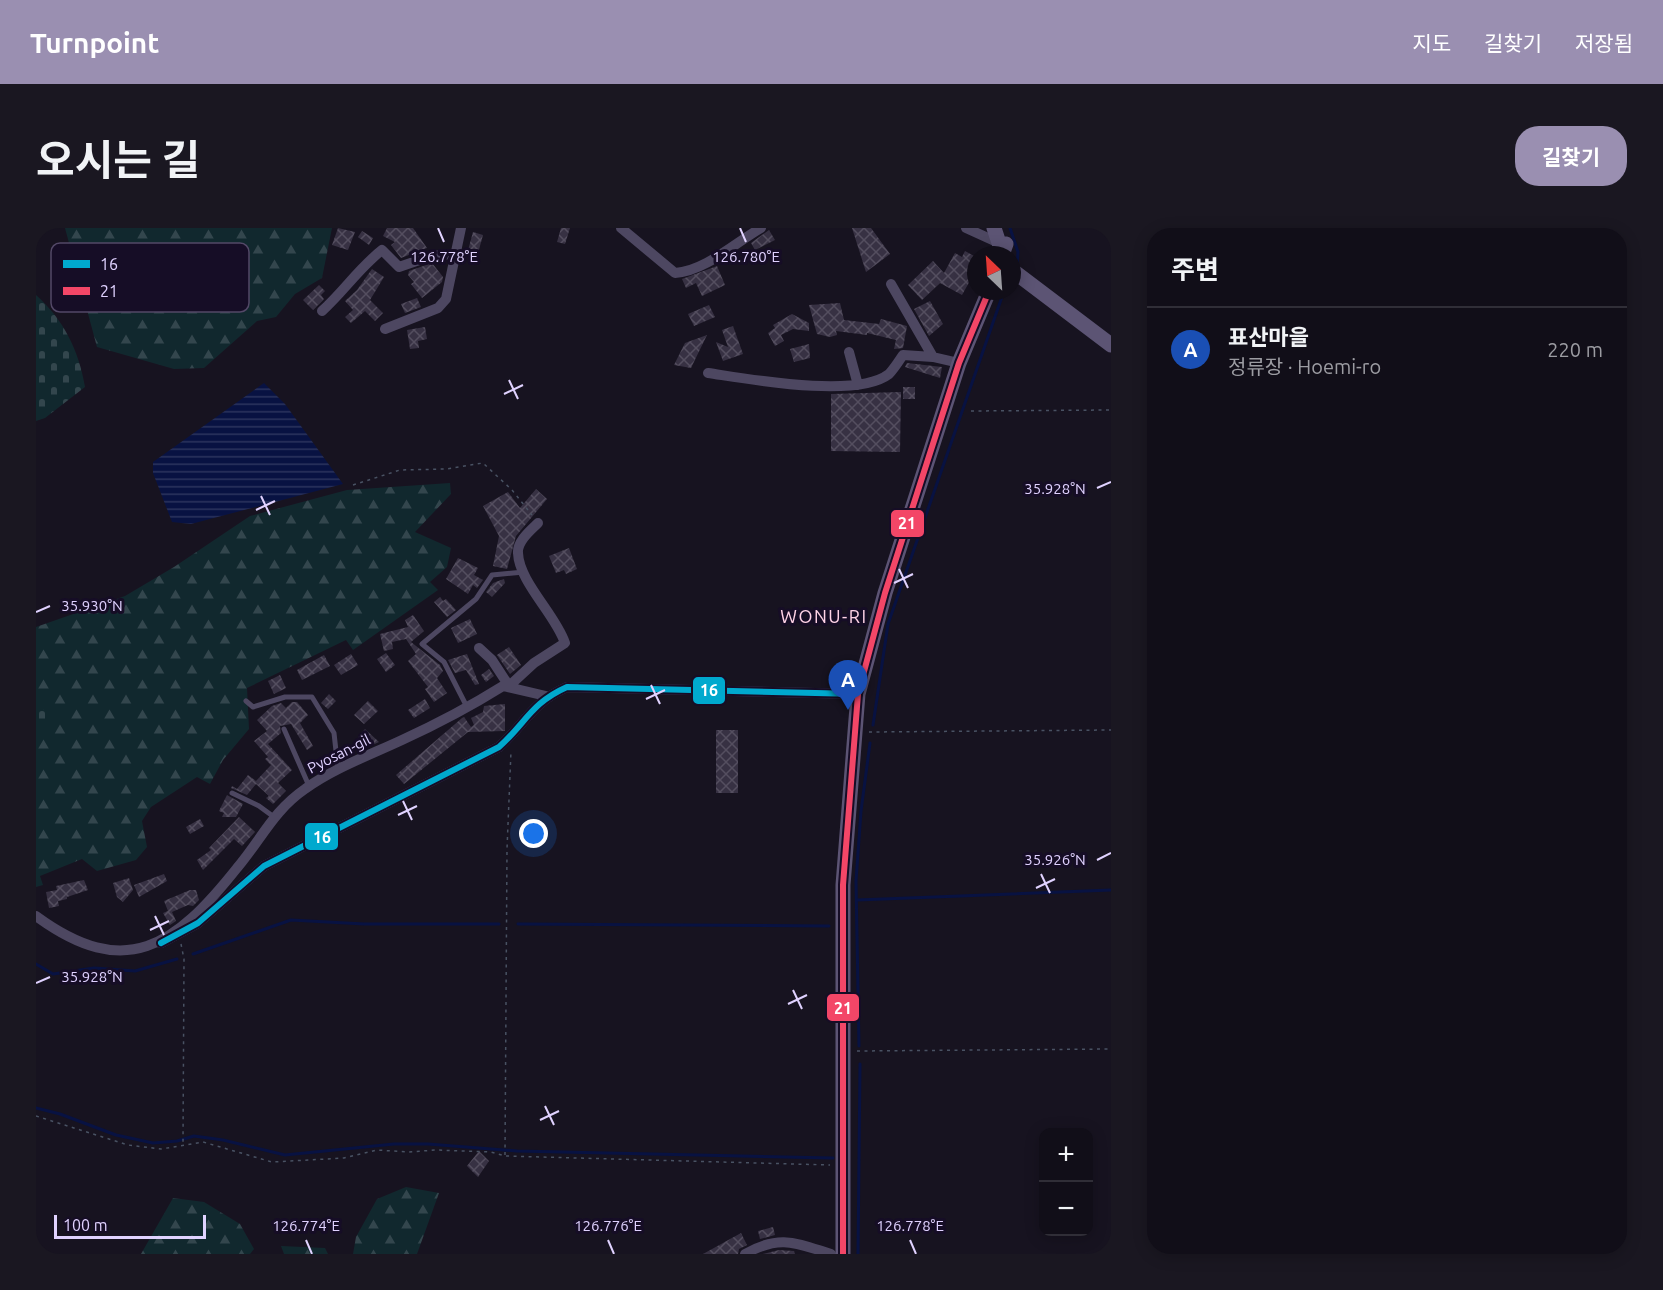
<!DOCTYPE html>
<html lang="ko">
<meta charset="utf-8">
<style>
body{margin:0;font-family:Ubuntu,"Noto Sans KR",sans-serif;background:#1a1721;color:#f1f3f6}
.controls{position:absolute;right:18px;bottom:18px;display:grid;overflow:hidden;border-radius:12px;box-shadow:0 3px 15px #0003}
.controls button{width:54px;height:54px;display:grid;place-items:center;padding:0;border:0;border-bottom:2px solid #302e37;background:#110e18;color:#f1f3f6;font:30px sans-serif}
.compass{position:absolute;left:931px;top:18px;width:54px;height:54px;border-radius:50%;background:#110e18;box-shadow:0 3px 15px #0003;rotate:335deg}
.scale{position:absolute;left:18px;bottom:15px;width:152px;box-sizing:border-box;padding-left:6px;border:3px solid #e0d2ff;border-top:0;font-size:16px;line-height:21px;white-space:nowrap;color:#e0d2ff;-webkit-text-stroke:4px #160d26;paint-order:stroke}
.you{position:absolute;left:498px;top:606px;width:21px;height:21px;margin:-15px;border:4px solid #fff;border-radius:50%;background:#1a73e8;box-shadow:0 0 0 9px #1a73e833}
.badge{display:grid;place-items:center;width:39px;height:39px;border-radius:50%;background:#9a8fb1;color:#fff;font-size:20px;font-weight:700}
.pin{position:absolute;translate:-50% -50px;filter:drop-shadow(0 2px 3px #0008)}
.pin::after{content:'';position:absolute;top:32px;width:21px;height:18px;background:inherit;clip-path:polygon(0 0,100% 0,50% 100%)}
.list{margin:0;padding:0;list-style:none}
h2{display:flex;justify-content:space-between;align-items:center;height:78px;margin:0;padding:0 24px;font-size:26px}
h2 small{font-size:20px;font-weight:400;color:#9c9ca2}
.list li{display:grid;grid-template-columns:39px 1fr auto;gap:18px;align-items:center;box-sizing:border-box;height:84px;padding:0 24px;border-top:2px solid #302e37}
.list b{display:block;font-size:22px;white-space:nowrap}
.list p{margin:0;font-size:20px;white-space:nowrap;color:#9c9ca2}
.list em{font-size:20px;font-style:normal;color:#9c9ca2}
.map{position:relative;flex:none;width:1075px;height:1026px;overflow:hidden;border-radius:24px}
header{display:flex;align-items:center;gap:36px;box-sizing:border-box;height:84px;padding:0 30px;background:#9a8fb1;color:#fff}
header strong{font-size:28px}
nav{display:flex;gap:33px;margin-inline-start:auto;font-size:21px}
.intro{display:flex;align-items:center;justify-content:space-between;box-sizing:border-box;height:144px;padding:0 36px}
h1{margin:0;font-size:42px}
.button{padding:15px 27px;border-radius:24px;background:#9a8fb1;color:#fff;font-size:21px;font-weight:700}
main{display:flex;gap:36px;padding:0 36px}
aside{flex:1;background:#110e18;border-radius:24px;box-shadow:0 3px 15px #0003}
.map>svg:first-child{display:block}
.forest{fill:url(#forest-firs)}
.cemetery{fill:url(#cemetery-stones)}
.water{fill:url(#water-rules)}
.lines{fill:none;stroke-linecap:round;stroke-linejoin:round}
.stream{stroke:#081242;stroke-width:3}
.building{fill:url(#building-cross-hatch)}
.path{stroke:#495263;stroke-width:1.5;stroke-dasharray:3 4.5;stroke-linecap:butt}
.lane{stroke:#4d4761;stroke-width:5}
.street{stroke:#4d4761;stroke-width:10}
.secondary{stroke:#5c5474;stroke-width:15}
.bus-1-casing{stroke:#160d26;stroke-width:10}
.bus-2-casing{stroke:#160d26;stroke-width:10}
.bus-1{stroke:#00a9ce;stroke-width:6}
.bus-2{stroke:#f34667;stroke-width:6}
.ticks{fill:none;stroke:#e0d2ff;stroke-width:2}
.labels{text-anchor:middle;stroke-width:6;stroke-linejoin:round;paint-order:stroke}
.street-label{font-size:15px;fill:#e0d2ff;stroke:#160d26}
.quarter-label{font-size:18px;letter-spacing:1.5px;fill:#ffd4e7;stroke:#160d26}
.key{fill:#160d26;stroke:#534867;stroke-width:1.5}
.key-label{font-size:16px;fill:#e0d2ff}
.ticks-label{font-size:15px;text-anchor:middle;fill:#e0d2ff;stroke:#160d26;stroke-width:6;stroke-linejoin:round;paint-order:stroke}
.line-badge{stroke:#160d26;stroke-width:2}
.badge-label{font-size:16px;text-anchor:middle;font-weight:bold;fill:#fff}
</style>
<header>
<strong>Turnpoint</strong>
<nav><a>지도</a><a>길찾기</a><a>저장됨</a></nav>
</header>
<div class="intro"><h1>오시는 길</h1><a class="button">길찾기</a></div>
<main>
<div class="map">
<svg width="1075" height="1026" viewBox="0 0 1075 1026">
<defs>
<pattern id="forest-firs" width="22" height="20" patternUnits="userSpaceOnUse" patternTransform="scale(1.5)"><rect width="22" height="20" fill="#11282e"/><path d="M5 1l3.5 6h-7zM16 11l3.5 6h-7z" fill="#33464d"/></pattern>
<pattern id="cemetery-stones" width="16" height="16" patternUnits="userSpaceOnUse" patternTransform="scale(1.5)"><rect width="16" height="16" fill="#11282e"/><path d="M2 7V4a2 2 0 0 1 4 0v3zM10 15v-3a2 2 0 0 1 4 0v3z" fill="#33464d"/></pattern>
<pattern id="water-rules" width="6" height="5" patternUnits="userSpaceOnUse" patternTransform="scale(1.5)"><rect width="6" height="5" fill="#081242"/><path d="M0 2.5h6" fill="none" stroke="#2c345e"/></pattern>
<pattern id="building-cross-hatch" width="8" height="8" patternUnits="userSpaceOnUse" patternTransform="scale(1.5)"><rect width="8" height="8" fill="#373143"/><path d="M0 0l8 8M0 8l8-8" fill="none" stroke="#544e5f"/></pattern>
</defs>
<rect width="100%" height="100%" fill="#171320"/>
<path class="forest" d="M29,0H296L286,50L259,66L240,89L221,93L168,140L138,141L61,119Z
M414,255L415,266L379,304L415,320L411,339L394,354L402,362L317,422L310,412L211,460L213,501L187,532L174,556L161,549L115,579L106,593L111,619L100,632L61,643L46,631L4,648L7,657L0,659V399L89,368L138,339L214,288L311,262Z
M370,959L403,965L381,1026H317L320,1009L341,971Z
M137,970L168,974L204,996L218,1021L214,1026H105Z
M245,1018L289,1020L292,1026H248Z"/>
<path class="cemetery" d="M0,67C28,92 43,123 49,159L9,190L0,193Z
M11,481L18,485L17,493L0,500V483Z"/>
<path class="water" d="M228,155L249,176L307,256L155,296L136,294L117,245V234Z"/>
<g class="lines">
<path class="stream" d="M974,0L982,24L981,37
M837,497L852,396L968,63
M821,672L1075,662
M482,696L793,698
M157,726L255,692L328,696H463
M0,736L17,746L58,740L99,743L141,731
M823,818L820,653L825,583L834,515
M0,880L24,886L80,907L117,915L141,913L158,908L187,912L249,927L358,916H392L481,923L797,930
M822,1026L824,836"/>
</g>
<path class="building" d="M302,0L319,4L312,22L296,17Z
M351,0H377L391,20L365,30L355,17L359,14L347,8Z
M525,0H534L529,16L521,14Z
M816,0H835L854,26L830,44Z
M733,2L739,12L719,22L715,15Z
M326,3L337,10L333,17L322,9Z
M437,4L447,7L441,29L431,26Z
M929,23L940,29V42L926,67L904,55L886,72L872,57L897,33L908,45L919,25L926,29Z
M396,35L407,49L406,54L386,70L375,56L378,54L372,47L373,43Z
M681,38L689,57L666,68L660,55L650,60L646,51Z
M336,41L348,49L334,72L347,85L339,93L329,83L315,95L309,89L317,82L309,73L321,62Z
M283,57L289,63L285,67L288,71L277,82L267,72Z
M381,70L385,79L369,85L365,76Z
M894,73L907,96L893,108L878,81Z
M804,75L808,92L843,96L845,91L871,98L867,120L858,121L860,112L831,105V107L800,103L801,107L794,109L781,106L773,77Z
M673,77L679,89L658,98L652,86Z
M756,86L773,95V103L757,101L745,107L748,113L739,118L732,105L739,100L737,97Z
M697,98L707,126L687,133L680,114L692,119L686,102Z
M389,99L391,111L382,113L383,120L374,121L371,102Z
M671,107L655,140L638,137L649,115Z
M773,116L774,130L758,134L754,121Z
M871,135L906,139L904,150L869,139Z
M867,159H879V171H867Z
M865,164L864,224L795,223V166Z
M500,261L511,271L480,308L471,341L457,338L463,308L447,278L472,264L484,280Z
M533,320L541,341L530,346L528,342L520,345L513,328Z
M422,330L442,340L438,347L447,352L441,360L437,357L432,366L410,351Z
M468,351L469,355L456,369L450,364L457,355Z
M404,369L407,373L410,371L420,382L411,389L398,374Z
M377,387L388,403L375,414L404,437L407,443L401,450L411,465L398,474L389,461L392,459L372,433L380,426L370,411L356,414L357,421L348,423L344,406L372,399L369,392Z
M434,391L441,406L422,415L415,400Z
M473,419L485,437L474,446L461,427Z
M350,425L359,437L350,444L341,431Z
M315,426L322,437L305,447L298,437Z
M431,426L443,456L439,457L430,442L419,445L412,432Z
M288,427L294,438L266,452L261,442Z
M453,441L458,448L450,454L445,447Z
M244,447L250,460L238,466L232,453Z
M293,466L300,473L292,481L285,475Z
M389,471L394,480L378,490L372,482Z
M332,473L342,483L328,496L318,487Z
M256,474H261L272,487L264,495L277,518L271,522L255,496L244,498L245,505L232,516L256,542L242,555L250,563L237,576L230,570L233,568L220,556L211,567L195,560L196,558L201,561L212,547L220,553L235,537L229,531L232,529L218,513L231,503L221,492L236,478L245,475L250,480Z
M469,476V503L432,504L368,556L360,547L426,490L428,489L435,499L438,497L435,490L447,484L448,478Z
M329,501L343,514L332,519L322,509Z
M680,502H702V565H680Z
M191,567L207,576L200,589H186L188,585L183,583Z
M203,589L219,604L206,618L198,611L167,642L161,632L175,622L173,620Z
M164,591L168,598L154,606L150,599Z
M128,646L131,653L103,669L98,657Z
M93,650L97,662L87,674L81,669L77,655Z
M48,652L52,662L31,669V671L22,673L23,678L13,680L10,664L21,662L20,658Z
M154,662H160L163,672L157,678L152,677L136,684L140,693L134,697L127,685L132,683L128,673Z
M443,923L453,933L442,949L431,938Z
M737,999L739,1007L724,1011L722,1003Z
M705,1005L711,1017L703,1021L702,1026H667Z
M743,1022L758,1023L759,1026H727Z"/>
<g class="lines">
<path class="path" d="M935,183L1075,182
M317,257L364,242L410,241L447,235L476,262L496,287
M833,504L1075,502
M145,716L148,731L147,915
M821,823L1075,821
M0,888L92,917L125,921L167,914L236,934L308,930L341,922L372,924L400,922L455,924L469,928L794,937
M469,927L471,621L475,523"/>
<path class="lane" d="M210,473L217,479L249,469H276L298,505L302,541
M431,479L408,434L386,416L440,371L456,347L488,344
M248,501L273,558
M196,565L223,578L238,589"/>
<path class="street" d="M585,0L639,45C669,43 699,15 725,0
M930,0L963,15
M855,56L897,129
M286,83C308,63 323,40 346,22L363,39L395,28L417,26
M349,101L402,80L410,71L425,0
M813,124L822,157
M672,145C713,151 821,171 853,146C858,141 863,133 867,127L897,129L923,135
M443,420L456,432L473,458L498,435L529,415C520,387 483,354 482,325C481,313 495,302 502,295
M0,688C90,754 139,718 201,640C225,612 237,583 269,561C298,540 334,527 366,512C401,496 435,478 467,458L510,468
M125,715L162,695L228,638L463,519C490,495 495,475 531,459L822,466
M709,1026C744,1006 760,1015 795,1026"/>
<path class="secondary" d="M958,0L963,15L970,16L966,27
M976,42L1075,117
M807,1026V657L822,466L849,365L923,135L953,63"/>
<g class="bus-1-casing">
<path id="bus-1" d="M125,715L162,695L228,638L463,519C490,495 495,475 531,459L822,466"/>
</g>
<g class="bus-2-casing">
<path id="bus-2" d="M807,1026V657L822,466L849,365L923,135L953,63"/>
</g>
<use href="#bus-1" class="bus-1"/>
<use href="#bus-2" class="bus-2"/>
</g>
<path class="ticks" d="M402,0L408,14M704,0L710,14M473,152L482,171M468,166L487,157M1061,260L1075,254M225,268L234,287M220,282L239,273M863,341L872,360M858,355L877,346M0,384L14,378M615,457L624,476M610,471L629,462M367,573L376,592M362,587L381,578M1061,632L1075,625M1005,646L1014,665M1000,660L1019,651M119,688L128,707M114,702L133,693M0,755L14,749M757,762L766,781M752,776L771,767M509,878L518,897M504,892L523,883M270,1012L276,1026M572,1012L578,1026M874,1012L880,1026"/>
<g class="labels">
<g class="street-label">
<text transform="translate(303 526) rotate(-27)" y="5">Pyosan-gil</text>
</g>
<g class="quarter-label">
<text x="788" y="395">WONU-RI</text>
</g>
</g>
<rect x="15" y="15" width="198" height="69" rx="9" class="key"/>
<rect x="27" y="32" width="27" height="8" fill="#00a9ce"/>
<rect x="27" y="59" width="27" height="8" fill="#f34667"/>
<g class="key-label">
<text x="64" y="42">16</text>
<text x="64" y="69">21</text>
</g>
<g class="ticks-label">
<text x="408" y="34">126.778°E</text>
<text x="710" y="34">126.780°E</text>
<text x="1019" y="266">35.928°N</text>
<text x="56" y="383">35.930°N</text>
<text x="1019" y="637">35.926°N</text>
<text x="56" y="754">35.928°N</text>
<text x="572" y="1003">126.776°E</text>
<text x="874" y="1003">126.778°E</text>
<text x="270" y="1003">126.774°E</text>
</g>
<g class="line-badge">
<rect x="854" y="281" width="35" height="29" rx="6" fill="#f34667"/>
<rect x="656" y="448" width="34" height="29" rx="6" fill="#00a9ce"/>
<rect x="268" y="594" width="35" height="29" rx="6" fill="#00a9ce"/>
<rect x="790" y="765" width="34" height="29" rx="6" fill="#f34667"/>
</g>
<g class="badge-label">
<text x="871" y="301">21</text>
<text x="673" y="468">16</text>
<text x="286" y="615">16</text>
<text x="807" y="786">21</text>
</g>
</svg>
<div class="controls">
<button>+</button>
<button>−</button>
</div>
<svg class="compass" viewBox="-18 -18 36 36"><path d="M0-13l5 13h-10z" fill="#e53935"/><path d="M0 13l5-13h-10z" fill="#9c9ca2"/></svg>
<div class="scale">100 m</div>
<div class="you"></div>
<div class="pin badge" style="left:812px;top:482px;background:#1a4fb4">A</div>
</div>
<aside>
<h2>주변<small></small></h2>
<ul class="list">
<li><span class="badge" style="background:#1a4fb4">A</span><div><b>표산마을</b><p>정류장 · Hoemi-ro</p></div><em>220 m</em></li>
</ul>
</aside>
</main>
